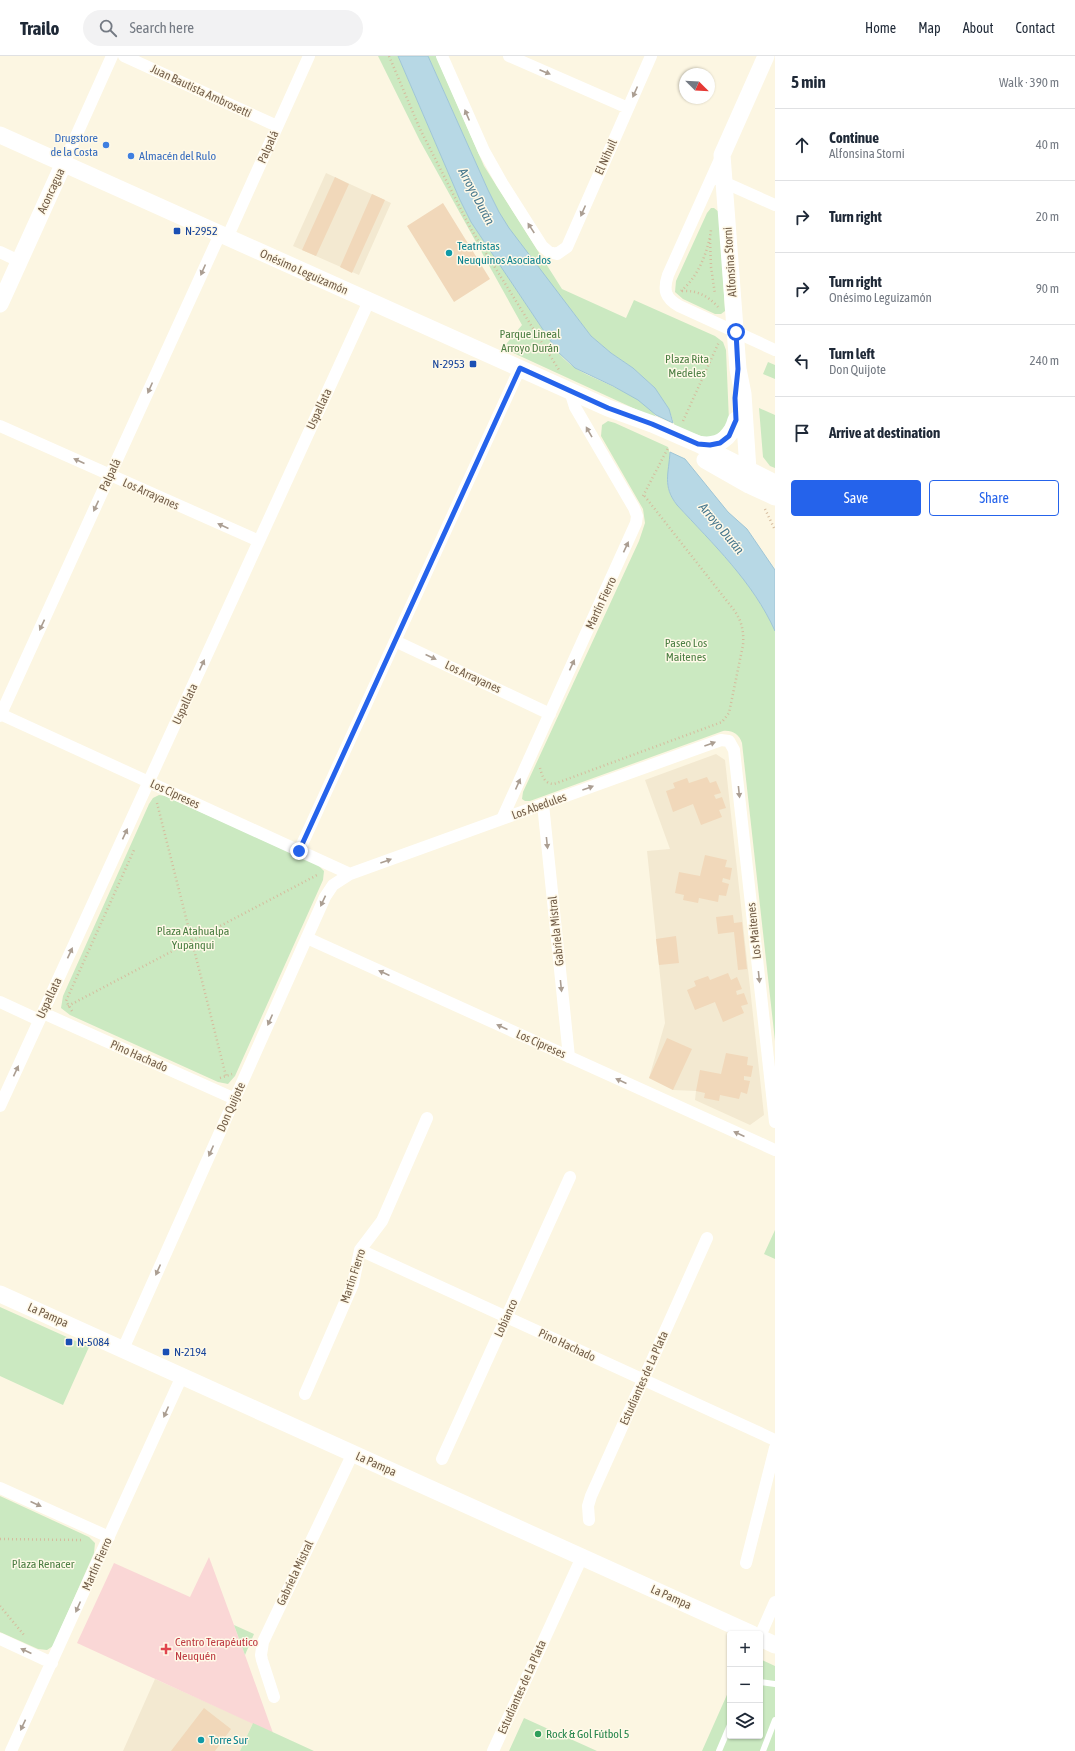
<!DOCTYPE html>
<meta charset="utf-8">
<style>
body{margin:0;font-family:"Asap Condensed",sans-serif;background:#f2f2f3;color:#1f2937}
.controls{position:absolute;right:12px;bottom:12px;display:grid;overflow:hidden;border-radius:4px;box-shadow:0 1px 3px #0004}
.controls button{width:36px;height:36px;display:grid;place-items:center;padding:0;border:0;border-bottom:1px solid #e0e1e3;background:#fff;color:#1f2937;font:20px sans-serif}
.compass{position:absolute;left:679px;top:12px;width:36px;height:36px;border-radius:50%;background:#fff;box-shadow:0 1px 3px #0004;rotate:114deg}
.stop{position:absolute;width:12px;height:12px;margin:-9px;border:3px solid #2563eb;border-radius:50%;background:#fff}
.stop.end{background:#2563eb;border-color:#fff;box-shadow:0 1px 4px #0008}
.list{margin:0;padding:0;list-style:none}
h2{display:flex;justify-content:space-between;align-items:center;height:52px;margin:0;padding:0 16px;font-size:17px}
h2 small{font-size:13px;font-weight:400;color:#747a83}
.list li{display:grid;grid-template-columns:26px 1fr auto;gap:12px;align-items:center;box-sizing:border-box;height:72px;padding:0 16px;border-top:1px solid #e0e1e3}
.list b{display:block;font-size:15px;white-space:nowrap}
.list p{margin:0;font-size:13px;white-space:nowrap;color:#747a83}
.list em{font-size:13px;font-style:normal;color:#747a83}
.actions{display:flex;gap:8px;padding:12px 16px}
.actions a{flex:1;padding:9px 0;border:1px solid #2563eb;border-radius:4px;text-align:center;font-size:14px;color:#2563eb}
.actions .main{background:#2563eb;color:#fff}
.icon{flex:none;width:22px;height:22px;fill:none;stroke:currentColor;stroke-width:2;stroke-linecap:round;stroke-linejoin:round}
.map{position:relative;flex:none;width:775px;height:1695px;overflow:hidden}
header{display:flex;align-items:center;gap:24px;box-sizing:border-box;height:56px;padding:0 20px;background:#fff;border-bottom:1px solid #e0e1e3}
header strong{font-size:19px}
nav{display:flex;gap:22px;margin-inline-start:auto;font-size:14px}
.search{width:280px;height:36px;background:#f2f2f3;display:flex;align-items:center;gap:10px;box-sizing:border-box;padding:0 14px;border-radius:22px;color:#747a83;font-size:15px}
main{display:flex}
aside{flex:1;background:#fff}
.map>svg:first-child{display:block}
.residential{fill:#f3e9d1}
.medical{fill:#fad7d6}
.green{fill:#cbe9c1}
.water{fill:#b7d8e5;stroke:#9ec5d6}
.building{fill:#f1d8ba}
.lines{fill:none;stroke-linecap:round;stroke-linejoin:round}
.path{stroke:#d5bc9e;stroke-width:2.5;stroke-dasharray:1 3;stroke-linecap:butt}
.lane{stroke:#fff;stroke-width:6}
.street{stroke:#fff;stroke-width:12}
.secondary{stroke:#fff;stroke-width:17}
.oneway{fill:#ab9e92}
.route{stroke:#2563eb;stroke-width:5}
.shop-dot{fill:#3f7fe0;stroke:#fff9e8;stroke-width:1.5}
.transit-dot{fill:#1a4fb4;stroke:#fff9e8;stroke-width:1.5}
.culture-dot{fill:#0f9aa8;stroke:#fff9e8;stroke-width:1.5}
.health-dot{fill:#e0444e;stroke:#fff9e8;stroke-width:1.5}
.leisure-dot{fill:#2e9e5b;stroke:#fff9e8;stroke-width:1.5}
.labels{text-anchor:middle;stroke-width:3;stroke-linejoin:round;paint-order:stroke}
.street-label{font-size:12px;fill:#735e49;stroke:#fff9e8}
.shop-label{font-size:12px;fill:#366cbe;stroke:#fff9e8;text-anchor:end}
.transit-label{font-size:12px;fill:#164399;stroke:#fff9e8;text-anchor:start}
.culture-label{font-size:12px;fill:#0d838f;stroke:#fff9e8;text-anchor:start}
.park-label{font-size:12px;fill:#4d7f44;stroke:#fff9e8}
.health-label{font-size:12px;fill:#be3a42;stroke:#fff9e8;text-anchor:start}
.leisure-label{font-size:12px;fill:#27864d;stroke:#fff9e8;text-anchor:start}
.water-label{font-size:13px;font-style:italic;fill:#46778d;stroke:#fff9e8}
</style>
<header>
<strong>Trailo</strong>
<div class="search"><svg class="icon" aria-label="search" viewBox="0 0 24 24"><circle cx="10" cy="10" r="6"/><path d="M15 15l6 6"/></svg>Search here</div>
<nav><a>Home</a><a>Map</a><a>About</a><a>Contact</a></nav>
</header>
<main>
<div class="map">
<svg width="775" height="1695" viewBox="0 0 775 1695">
<rect width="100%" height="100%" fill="#fcf6e2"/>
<path class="residential" d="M326,117L391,147L359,219L293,190Z
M716,698L725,704L764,1059L750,1069L695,1044L696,1035L673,1034L649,1022L665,967L647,795L670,793L645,724Z
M155,1623L253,1667L240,1695H123Z"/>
<path class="medical" d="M209,1501L245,1599L273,1677L77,1587L114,1507L190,1541Z"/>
<path class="green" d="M378,0H398L460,144L471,166L558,296C565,305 574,312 584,317C603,327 650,343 657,363L505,293L507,287L522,269L420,85Z
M428,0H436L484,110L562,233L626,262L634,244L715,280L723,286L726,294L729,365L713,384L675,371L669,353L655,332L633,312L611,297L591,280L509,173L499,156L488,134Z
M711,152H714L719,156L725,255L721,258H715L683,243L675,236L676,225L707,157Z
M768,306L775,309V323L763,318Z
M759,352L775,359V412L770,410L763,401Z
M608,365L615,367L668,391C676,412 657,424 677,449C713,488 753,526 775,575V985L742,687C739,678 732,674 723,675L530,745H525L522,743L523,736L639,485L645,467L643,453L601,380L602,369Z
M159,739L165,740L318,809L324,815L323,824L235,1020L228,1028L218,1026L70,959L61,952L63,940L149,748L153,742Z
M775,1174V1203L764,1198Z
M0,1251L89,1291L63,1349L0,1320Z
M0,1440L89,1481L95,1487L94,1497L53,1590L47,1594L38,1593L0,1576Z
M234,1569L254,1578L245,1599Z
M760,1603L775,1610V1695H702L730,1632V1680H760Z
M524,1662L597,1695H509Z
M253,1667L314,1695H240Z"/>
<path class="water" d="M398,0H428L488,134L499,156L509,172L591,280L611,297L633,312L655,332L669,353L673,367L656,359L638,344L613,330L575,312L558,296L471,166L460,144Z
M670,396L685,403L728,456L747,473L775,514V575C753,526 713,488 677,449C662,430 669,417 670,396Z"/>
<path class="building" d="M335,121L349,128L316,200L302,194Z
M372,138L385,144L352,217L340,211Z
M443,147L490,223L454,246L407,170Z
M707,721L710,727L716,725L721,737L714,739L716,743L722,741L726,752L719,754L722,761L701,769L693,748L673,756L666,735L675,732L673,727L687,722L689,727Z
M705,799L727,804L725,811L732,812L730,824L723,822L722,826L729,828L726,840L719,839L718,846L699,842L698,847L683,844L684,839L675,837L679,816L700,820Z
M733,859L734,867L742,866L747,913L738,914L734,876L718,878L716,861Z
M676,880L679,907L659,909L656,883Z
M728,917L731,924L737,921L742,933L736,935L737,939L744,937L748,948L741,950L744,957L723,966L715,946L695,954L687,934L696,930L694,925L708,920L710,924Z
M667,982L692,993L673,1034L649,1022Z
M726,997L748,1001L747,1009L753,1010L751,1021L744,1020V1024L750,1025L747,1038L741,1036L739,1043L720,1039L719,1045L704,1042L705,1037L696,1035L700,1014L721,1018Z
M204,1652L231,1673L215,1695H171Z"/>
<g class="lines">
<path class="path" d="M389,0L420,73L471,173L559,314
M710,183L711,211L715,238
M681,235C698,221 708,196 711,174
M682,235C697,234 708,240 718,251
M683,365L719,286
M643,440L668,392
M765,453L775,474
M540,712C542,719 544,728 554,728L722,666L729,657L743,589C744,576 742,565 734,554L643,438
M157,747L226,1020
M68,950L319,818
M72,955L66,945L134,794
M220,1022L232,1018
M0,1483L83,1484
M0,1550L24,1579"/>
<path class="lane" d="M760,1626L775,1628
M719,1695L730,1669
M763,1695L775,1664"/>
<path class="street" d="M124,0L277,70
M442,0L484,95L502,127L542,190L549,196L557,198L567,191L651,0
M509,0L628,52
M721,101L668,219C663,234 665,242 679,250L775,294
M63,109L112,0
M719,124L775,149
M227,182L309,0
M0,196L19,205
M0,370L259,485
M395,585L550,658
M0,658L350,818
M0,660L220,178
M543,748L569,1001
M502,763L636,467L637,460L634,452L575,351L570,335
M299,795L520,312
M307,882L775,1094
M0,946L39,964
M43,957L235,1043
M0,1050L369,245
M360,1194L775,1384
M123,1293L325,841L333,829L350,818L721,684L729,685L734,694L775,1066
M305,1338L353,1228L360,1194L382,1165L427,1062
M442,1403L570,1121
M0,1432L109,1481
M589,1464L588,1450L591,1440L707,1182
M746,1507L775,1392
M760,1580L775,1546
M0,1583L52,1607
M274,1641L262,1604L261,1599L263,1586L353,1397
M11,1695L182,1320
M493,1695L582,1501"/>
<path class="secondary" d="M0,79L608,352L652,368L698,388L775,427
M0,248L63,109
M698,388C717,392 731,383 736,364
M705,404L749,429L775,441
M749,429L743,338L738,313L722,99L766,0
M0,1238L752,1578
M760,1582L775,1589"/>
</g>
<defs><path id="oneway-solid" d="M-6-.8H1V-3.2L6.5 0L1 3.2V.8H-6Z"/></defs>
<g class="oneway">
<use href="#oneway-solid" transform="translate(545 16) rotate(23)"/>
<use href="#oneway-solid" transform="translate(635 36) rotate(114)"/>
<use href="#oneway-solid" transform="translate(467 59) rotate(-113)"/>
<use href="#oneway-solid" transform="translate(583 155) rotate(114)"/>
<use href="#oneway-solid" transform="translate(531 172) rotate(-123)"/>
<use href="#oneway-solid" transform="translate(203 214) rotate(114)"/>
<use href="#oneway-solid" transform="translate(150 332) rotate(114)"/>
<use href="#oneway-solid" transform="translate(589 376) rotate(-120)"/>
<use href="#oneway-solid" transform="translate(79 405) rotate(-156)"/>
<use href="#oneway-solid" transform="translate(96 450) rotate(115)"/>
<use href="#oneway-solid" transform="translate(223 470) rotate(-156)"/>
<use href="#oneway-solid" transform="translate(626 491) rotate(-65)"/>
<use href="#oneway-solid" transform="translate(42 569) rotate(115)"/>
<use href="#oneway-solid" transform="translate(431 601) rotate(25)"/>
<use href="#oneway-solid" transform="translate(202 609) rotate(-65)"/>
<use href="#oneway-solid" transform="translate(572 609) rotate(-65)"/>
<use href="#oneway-solid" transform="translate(710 688) rotate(-20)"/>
<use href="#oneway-solid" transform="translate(518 728) rotate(-66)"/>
<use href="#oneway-solid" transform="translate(588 732) rotate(-20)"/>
<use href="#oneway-solid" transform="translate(739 736) rotate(84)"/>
<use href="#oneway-solid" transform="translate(125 778) rotate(-65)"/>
<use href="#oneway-solid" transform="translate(547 787) rotate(84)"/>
<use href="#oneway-solid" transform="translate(386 805) rotate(-20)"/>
<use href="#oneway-solid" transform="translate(323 845) rotate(115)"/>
<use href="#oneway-solid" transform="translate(70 897) rotate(-65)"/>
<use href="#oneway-solid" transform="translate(384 917) rotate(-156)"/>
<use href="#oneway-solid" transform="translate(759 921) rotate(84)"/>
<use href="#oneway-solid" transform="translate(561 930) rotate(84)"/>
<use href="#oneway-solid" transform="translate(270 964) rotate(114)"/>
<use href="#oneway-solid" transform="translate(502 971) rotate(-156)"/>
<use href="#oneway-solid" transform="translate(16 1015) rotate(-65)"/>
<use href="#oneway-solid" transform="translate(621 1025) rotate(-156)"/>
<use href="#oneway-solid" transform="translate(739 1078) rotate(-156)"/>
<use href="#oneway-solid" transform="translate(211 1095) rotate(114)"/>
<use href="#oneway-solid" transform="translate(158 1214) rotate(114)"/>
<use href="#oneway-solid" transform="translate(166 1356) rotate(114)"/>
<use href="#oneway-solid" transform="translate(36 1448) rotate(24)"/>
<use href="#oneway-solid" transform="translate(78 1551) rotate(114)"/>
<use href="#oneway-solid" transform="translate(26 1595) rotate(-155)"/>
<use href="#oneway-solid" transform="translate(23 1669) rotate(115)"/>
</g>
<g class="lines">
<path class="route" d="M299,795L520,312L608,352L652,368L698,388L710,389L720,387L729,380L736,364L735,342L738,313L736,276"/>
</g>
<g class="shop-dot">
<circle cx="106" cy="89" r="4"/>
<circle cx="131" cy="100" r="4"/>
</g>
<g class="transit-dot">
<rect x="173" y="171" width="8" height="8" rx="2"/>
<rect x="469" y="304" width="8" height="8" rx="2"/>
<rect x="65" y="1282" width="8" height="8" rx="2"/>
<rect x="162" y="1292" width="8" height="8" rx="2"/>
</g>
<g class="culture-dot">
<circle cx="449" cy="197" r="4"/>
<circle cx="201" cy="1684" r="4"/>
</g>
<path class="health-dot" d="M164 1587h4v4h4v4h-4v4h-4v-4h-4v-4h4z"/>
<circle class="leisure-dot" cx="538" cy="1678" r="4"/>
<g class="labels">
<g class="street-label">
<text transform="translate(201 35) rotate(25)" y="4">Juan Bautista Ambrosetti</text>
<text transform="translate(268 91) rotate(-66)" y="4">Palpalá</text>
<text transform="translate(606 101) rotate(-66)" y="4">El Nihuil</text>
<text transform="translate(51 135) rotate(-65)" y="4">Aconcagua</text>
<text transform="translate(730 206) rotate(-94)" y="4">Alfonsina Storni</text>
<text transform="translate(304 216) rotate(24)" y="4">Onésimo Leguizamón</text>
<text transform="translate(319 353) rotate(-65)" y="4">Uspallata</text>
<text transform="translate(110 419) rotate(-65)" y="4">Palpalá</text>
<text transform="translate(151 438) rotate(24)" y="4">Los Arrayanes</text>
<text transform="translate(601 547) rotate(-65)" y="4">Martín Fierro</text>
<text transform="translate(473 621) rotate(25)" y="4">Los Arrayanes</text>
<text transform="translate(185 648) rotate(-65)" y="4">Uspallata</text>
<text transform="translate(175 738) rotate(25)" y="4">Los Cipreses</text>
<text transform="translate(539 750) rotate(-20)" y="4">Los Abedules</text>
<text transform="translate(556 875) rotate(-96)" y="4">Gabriela Mistral</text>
<text transform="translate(754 875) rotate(-96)" y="4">Los Maitenes</text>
<text transform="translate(49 942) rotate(-65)" y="4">Uspallata</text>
<text transform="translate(541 988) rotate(24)" y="4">Los Cipreses</text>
<text transform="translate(139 1000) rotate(24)" y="4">Pino Hachado</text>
<text transform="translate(231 1051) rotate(-66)" y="4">Don Quijote</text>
<text transform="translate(353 1220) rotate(-72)" y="4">Martín Fierro</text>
<text transform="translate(48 1259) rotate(24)" y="4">La Pampa</text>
<text transform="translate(506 1262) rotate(-66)" y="4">Lobianco</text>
<text transform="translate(567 1289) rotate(25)" y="4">Pino Hachado</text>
<text transform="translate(644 1322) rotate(-66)" y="4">Estudiantes de La Plata</text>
<text transform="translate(376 1408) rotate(24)" y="4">La Pampa</text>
<text transform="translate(97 1508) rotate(-66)" y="4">Martín Fierro</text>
<text transform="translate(295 1517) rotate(-65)" y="4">Gabriela Mistral</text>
<text transform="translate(671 1541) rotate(24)" y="4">La Pampa</text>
<text transform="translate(522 1631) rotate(-66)" y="4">Estudiantes de La Plata</text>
</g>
<g class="shop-label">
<text x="98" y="86">Drugstore<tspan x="98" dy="14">de la Costa</tspan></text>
<text x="139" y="104" text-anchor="start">Almacén del Rulo</text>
</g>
<g class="transit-label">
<text x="185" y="179">N-2952</text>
<text x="465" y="312" text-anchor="end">N-2953</text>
<text x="77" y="1290">N-5084</text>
<text x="174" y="1300">N-2194</text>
</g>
<g class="culture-label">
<text x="457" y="194">Teatristas<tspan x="457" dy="14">Neuquinos Asociados</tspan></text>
<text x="209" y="1688">Torre Sur</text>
</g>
<g class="park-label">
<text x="530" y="282">Parque Lineal<tspan x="530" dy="14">Arroyo Durán</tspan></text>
<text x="687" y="307">Plaza Rita<tspan x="687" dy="14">Medeles</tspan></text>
<text x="686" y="591">Paseo Los<tspan x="686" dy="14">Maitenes</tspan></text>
<text x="193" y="879">Plaza Atahualpa<tspan x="193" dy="14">Yupanqui</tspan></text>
<text x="43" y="1512">Plaza Renacer</text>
</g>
<g class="health-label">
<text x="175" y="1590">Centro Terapéutico<tspan x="175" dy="14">Neuquén</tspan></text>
</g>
<g class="leisure-label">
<text x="546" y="1682">Rock &amp; Gol Fútbol 5</text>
</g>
<g class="water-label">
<text transform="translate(477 140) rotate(62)" y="5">Arroyo Durán</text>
<text transform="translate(722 472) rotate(50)" y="5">Arroyo Durán</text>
</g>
</g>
</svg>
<div class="controls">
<button>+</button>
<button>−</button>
<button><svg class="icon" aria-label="layers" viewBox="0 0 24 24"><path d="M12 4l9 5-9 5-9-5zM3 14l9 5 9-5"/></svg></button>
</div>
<svg class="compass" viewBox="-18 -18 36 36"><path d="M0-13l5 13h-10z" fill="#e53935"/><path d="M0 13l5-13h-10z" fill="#747a83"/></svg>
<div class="stop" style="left:736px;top:276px"></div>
<div class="stop end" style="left:299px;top:795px"></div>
</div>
<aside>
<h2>5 min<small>Walk · 390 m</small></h2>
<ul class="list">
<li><svg class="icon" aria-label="ahead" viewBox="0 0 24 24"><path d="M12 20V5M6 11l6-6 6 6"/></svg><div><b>Continue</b><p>Alfonsina Storni</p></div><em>40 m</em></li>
<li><svg class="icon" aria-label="right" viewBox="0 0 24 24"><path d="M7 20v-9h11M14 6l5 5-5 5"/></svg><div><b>Turn right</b></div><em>20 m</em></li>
<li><svg class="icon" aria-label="right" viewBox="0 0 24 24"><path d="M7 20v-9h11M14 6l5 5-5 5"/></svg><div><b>Turn right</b><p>Onésimo Leguizamón</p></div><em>90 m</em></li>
<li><svg class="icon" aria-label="left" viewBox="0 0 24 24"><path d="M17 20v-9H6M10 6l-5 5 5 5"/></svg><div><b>Turn left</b><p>Don Quijote</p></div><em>240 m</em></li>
<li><svg class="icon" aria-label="arrive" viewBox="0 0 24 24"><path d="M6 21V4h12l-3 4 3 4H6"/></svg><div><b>Arrive at destination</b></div></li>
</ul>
<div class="actions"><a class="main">Save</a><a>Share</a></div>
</aside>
</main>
